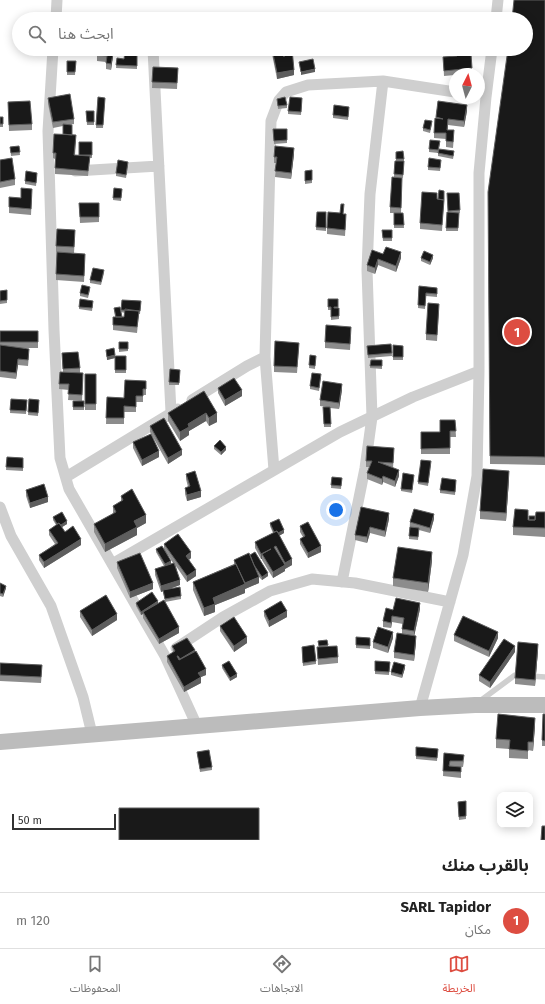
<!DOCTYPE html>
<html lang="ar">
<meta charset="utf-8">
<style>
body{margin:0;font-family:"Fira Sans","Noto Sans Arabic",sans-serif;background:#f2f2f2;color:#222;direction:rtl}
.controls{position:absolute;right:12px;bottom:12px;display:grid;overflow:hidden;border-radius:8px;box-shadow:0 2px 10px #0003}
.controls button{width:36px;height:36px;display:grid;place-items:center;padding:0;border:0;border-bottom:1px solid #e0e0e0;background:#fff;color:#222;font:20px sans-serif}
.compass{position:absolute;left:449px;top:68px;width:36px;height:36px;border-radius:50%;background:#fff;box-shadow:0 2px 10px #0003;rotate:6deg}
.scale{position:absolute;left:12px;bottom:10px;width:104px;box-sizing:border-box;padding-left:4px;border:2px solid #323232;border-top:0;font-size:11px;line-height:14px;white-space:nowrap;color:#323232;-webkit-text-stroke:3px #fff;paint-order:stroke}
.you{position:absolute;left:336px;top:510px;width:14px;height:14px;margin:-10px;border:3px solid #fff;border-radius:50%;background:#1a73e8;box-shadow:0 0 0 6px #1a73e833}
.badge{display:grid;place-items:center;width:26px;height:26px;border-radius:50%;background:#dd4d41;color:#fff;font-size:13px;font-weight:700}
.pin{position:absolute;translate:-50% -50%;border:2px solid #fff;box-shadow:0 1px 4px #0006}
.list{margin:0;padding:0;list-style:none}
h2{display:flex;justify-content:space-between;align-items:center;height:52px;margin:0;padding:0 16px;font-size:17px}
h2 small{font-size:13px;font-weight:400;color:#767676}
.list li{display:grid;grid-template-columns:26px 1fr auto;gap:12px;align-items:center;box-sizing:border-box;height:56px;padding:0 16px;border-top:1px solid #e0e0e0}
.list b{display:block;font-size:15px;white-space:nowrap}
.list p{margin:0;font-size:13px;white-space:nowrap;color:#767676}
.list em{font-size:13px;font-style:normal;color:#767676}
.icon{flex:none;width:22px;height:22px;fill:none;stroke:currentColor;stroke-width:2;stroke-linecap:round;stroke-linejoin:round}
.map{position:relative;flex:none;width:545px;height:840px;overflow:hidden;direction:ltr}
.search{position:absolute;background:#fff;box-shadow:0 2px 10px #0003;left:12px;right:12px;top:12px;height:44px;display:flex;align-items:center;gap:10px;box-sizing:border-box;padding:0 14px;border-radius:22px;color:#767676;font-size:15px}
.sheet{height:108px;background:#fff}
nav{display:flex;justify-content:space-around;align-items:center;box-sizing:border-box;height:56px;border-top:1px solid #e0e0e0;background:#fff;font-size:11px;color:#767676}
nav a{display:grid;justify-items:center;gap:2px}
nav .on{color:#dd4d41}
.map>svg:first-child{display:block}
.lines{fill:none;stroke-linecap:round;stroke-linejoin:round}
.service{stroke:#cfcfcf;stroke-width:5.5}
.minor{stroke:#cfcfcf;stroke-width:11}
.secondary{stroke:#bcbcbc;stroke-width:16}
.wall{fill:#8c8c8c;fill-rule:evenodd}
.shaded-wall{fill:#5e5e5e}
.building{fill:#191919;stroke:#5e5e5e}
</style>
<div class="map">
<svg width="545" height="840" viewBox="0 0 545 840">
<rect width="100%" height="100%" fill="#fff"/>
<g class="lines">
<path class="service" d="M480,701L515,675L545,677"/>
<path class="minor" d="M56,19L57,0
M496,19L498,0
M53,49L48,131L54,330L60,458L69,489L165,656L197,726
M153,49L171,412
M75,171L159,166
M192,400L247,366L265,357
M274,470L265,357L271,121L279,100L286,92L308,85L383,81L455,92
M66,477L178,409
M0,507L11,536L51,606L83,697L92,734
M112,564L340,432L413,397L479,371
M342,582L365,468L372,417L367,270L370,194L383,81
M176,648L223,617L270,591L312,579L355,583L450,602
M420,708L463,555L477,476L479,371V173L486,97L492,49"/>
<path class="secondary" d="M0,742L420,708L475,705H545"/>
</g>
<path class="wall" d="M545,0V465L490,464L488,192Z
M114,49L111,70L106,69V62L97,61V55Z
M271,49H283L284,53L283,49H292L294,75L277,79Z
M401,49H421L420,54L401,50Z
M454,49L465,53V55L472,68V74H455V75L444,76L443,57L457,56V54H454Z
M137,53V69L116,68L117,58L124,59Z
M67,61H76L75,75H67Z
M153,67L178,68L177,89L152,88Z
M98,97L105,98L103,128H96Z
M48,98L74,119V124L70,125L72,135L76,141L75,155H79V142H92V158H90L88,176L55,174V159L53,158V153L63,134V126L53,128L48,104Z
M277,99L287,105V108L278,109Z
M302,101L301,115L288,114V111Z
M438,101L467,111L464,127L448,125V130L454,136L453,148L446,147V139L434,138V133Z
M8,102L32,124V130L9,131Z
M349,110L348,120L333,118V115Z
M86,111H94V125H87Z
M0,117H3V127H0Z
M432,124L430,133L423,131V128Z
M273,129H287V143L274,144Z
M440,144L438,153L429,152V149Z
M19,146L20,155L11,156L10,147Z
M396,152L404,159L403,178L394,177L395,161H396Z
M438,153L454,154L453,159L438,156Z
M294,154L291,179L275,177L276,163H274V157Z
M0,160L15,179V185L0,188Z
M441,163L440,171L428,170V167Z
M128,165L126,178L116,176V173Z
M312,170V183L305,184V171Z
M37,176L36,186L25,184V181Z
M402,184L401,213H403L404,228H394V213H390V207Z
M114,188L122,189L121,201L113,200Z
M447,193H459L460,213H459L458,231H446L447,212H448Z
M32,195L31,215L9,213V207Z
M437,199L444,200L442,231L420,229V223Z
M79,203H99V222L80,223Z
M317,212H326V231L316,230Z
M344,214L346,220L345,236L327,234V228Z
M382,230H392V241H383Z
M75,236L74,253L56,252V246Z
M383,254L401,258L396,272L378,265L375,274L367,271V265Z
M421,258H433L430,265L421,261Z
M85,260L84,282L56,280V274Z
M104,273L101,285L90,283V280Z
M419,286L437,288V297L426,296L425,309L418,308Z
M7,290V303L0,304V291Z
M90,290L88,298L80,296V293Z
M328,299H338V308H339V319L331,320V310H328Z
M122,300L141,301L140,314H139L137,333L113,330V325L115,317L114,308L122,317H124L125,313L121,312Z
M93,304L92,311L79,309V307Z
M439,310L437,341L426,340V334Z
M0,331H38V348H22L29,355L28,366L18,365L16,379L0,377Z
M351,333L350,350L325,348V342Z
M119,342H128V351L119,352Z
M391,344L392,356L368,358L367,346Z
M393,345L403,346V360H393Z
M299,348L297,373L274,372V366Z
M106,350L115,356H126V373H115V358L107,360Z
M62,353L80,368V373L83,379L82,401L68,400L69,390L59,389L60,372H63Z
M310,355L316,356L315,369L309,368Z
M371,360H382V369L370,368Z
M180,370L179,385H169V382Z
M85,374H96V410H85Z
M321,377L319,391L310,389V386Z
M146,381V395H143V402H136V412H124V424H106L107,397L124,398Z
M218,388L242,396L225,406L218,393Z
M342,390L339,409L330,408L331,427H324L323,407H326L320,406V400Z
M204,391L217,422L209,426L206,421L189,431V435L180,441L168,421V413Z
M11,399L27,400L26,414L10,413Z
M29,399L39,400L38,416L28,415Z
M73,401H84V410H73Z
M455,420L456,437H450V454H421V432H440Z
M150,426L182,455L168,464L150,432Z
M133,442L159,457L142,466L133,448Z
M214,446L226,450L221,455L214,449Z
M394,454L393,468L399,476L395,487L383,482L382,485L367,479V473L369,467H366V461Z
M7,457L23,458V471L6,470Z
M431,464L428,486L418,484V482Z
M186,474L201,497L187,501L185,494V488L188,487L186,479Z
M332,477L342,478L341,489L331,488Z
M414,477L412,493L401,491V489Z
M509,479L506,521L480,519V511Z
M456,483L455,495L440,493V490Z
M26,490L48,502L30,508L26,496Z
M121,496L146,523L137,528V535L105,552L94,532V524L113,514V506L121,502Z
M361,507L389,519L385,537L370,533L367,543L355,540V535Z
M545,512V537L513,535V527L529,520L535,516Z
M53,517L67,524L62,527L65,532L81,545L44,568L39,560V555L55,544L49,535V530L56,525L53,520Z
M434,519L430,533L419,530L418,540L409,539L410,522Z
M270,523L284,533L279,536L292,565L285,569V571L273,578L262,560V559H261L255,548V542L273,533L270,526Z
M300,526L321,552L308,558L300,544V539L303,537L300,532Z
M164,544L191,558L189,560L196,576L187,582L176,566L180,585L169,589L181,596V599L165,602L163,591L161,592L155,575V569L164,566L156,552V549L164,548ZM168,555L173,563L171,564Z
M250,555L268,576L262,580L259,577V583L245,589V593L215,605V612L204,616L193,590V582L234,564V560Z
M432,561L428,592L393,586V578Z
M117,562L153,589L130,598L117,568Z
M0,583L6,588L3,597L0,596Z
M136,603H158L179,633L159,644L143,618V614L141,615L136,606Z
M420,609L414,636L416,642L414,661L394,658V652L402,634V629L403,624L392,622L391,628L383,627V621L393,610Z
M80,611L117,620L92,636L80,617Z
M264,611L287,617L269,627L264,616Z
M220,626L247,643L234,652L220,631Z
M454,635L498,638L489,657L454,641Z
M356,637L370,638V649L356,648Z
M393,638L388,653L373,648V642Z
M327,640L328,646L338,657V663L318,665L317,647H319L318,641Z
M172,646L195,651L206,675L201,677V683L184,692L167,662V656L173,652Z
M302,650L316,661V664L303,666Z
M538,650L535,686L515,684V678Z
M515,652L490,688L479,681V675Z
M375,661L390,662L389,675L375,674Z
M0,663L42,671L41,683L0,681Z
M222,665L237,677L230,681L222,668Z
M405,668L402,678L391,675V672Z
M545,714V746H542V740Z
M535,726L533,751L528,750V759L509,758V749L496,748V739Z
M416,747L438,749L437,761L416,759Z
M197,752L212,767V770L200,772Z
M444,753L464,761L463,767H461V778L443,776Z
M466,801V819L459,820L458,802Z"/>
<path class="shaded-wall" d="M114,49L111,70V64Z
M315,69V72L301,75V72Z
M294,70V75L277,79V73Z
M467,105V111L464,127V121Z
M294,148V154L291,179V173Z
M401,252V258L396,272V266Z
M433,255V258L430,265V262Z
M378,259V265L375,274V268Z
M115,355V358L107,360V357Z
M18,359V365L16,379V373Z
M342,384V390L339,409V403Z
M242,390V396L225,406V400Z
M206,413V421L189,431V435L180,441V432L188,424Z
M217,413V422L209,426V418Z
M226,447V450L221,455V452Z
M182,450V455L168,464V458Z
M159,451V457L142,466V460Z
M399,470V476L395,487V481Z
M509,471V479L506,521V513Z
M383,476V482L382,485V479Z
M201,491V497L187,501V495Z
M48,497V502L30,508V503Z
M389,513V519L385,537V531Z
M434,514V519L430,533V528Z
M146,515V523L137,528V535L105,552V544L134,521Z
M67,521V524L59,529V526Z
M370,527V533L367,543V537Z
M284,530V533L275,538V535Z
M81,539V545L44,568V562Z
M321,546V552L308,558V553Z
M271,549L262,554V559H261V554Z
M191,552V558L186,562V556Z
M432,552V561L428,592V583Z
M292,559V565L285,569V571L273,578V572L285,565V563Z
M171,561V564L165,567V564Z
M196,570V576L187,582V576Z
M268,573V576L262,580V577Z
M259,577V583L245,589V583Z
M180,580V585L161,592V586Z
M153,583V589L130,598V592Z
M245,584V593L215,605V612L204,616V608L213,598Z
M6,586V588L3,597V594Z
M158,601V604L143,612V614L141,615V612Z
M420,603V609L414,637V631Z
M287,611V617L269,627V621Z
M117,614V620L92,636V630Z
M392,616V622L391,628V623Z
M179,627V633L159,644V639Z
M393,632V638L388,653V647Z
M498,632V638L489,657V651Z
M416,636V642L414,661V655Z
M247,637V643L234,652V646Z
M538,644V650L535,686V680Z
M515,646V652L490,688V682Z
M195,650V656L180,665V659Z
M405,665V668L402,678V675Z
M206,669V675L201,677V683L184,692V687L198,673Z
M237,674V677L230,681V678Z
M535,718V726L533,751V742Z"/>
<path class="building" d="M514,0H545V457L490,456L488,192L508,49H526V19H512Z
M348,16L349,19H333Z
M382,17L392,19H382Z
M98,49H114L111,64L106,63L107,56L97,55Z
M272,49H283L284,57V49H292L294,70L277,73Z
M454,49H465V52V49L457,50V51H454Z
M465,49V55L471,54L472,68L444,71L443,57L457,56V50Z
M125,52L137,53V66L116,65L117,58L124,59Z
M313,59L315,69L301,72L299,62Z
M67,61H76L75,72H67Z
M153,67L178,68L177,83L152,82Z
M70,94L74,119L53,122L48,98Z
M98,97L105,98L103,125H96Z
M285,97L287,105L278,106L277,99Z
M290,97L302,98L301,112L288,111Z
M30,101L32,124L9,125L8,102Z
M438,101L467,105L464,121L448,119L447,130H454L453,142L446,141V133H434L435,118L443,119L436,117Z
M334,105L349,107L348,117L333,115Z
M86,111H94V122H87Z
M0,117H3V124H0Z
M425,120L432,121L430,130L423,128Z
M63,124L72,125V135L63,134Z
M273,129H287V140L274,141Z
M54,134L76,135L74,155L90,156L88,171L55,168L56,153H53Z
M430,140L440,141L438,150L429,149Z
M79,142H92V155H79Z
M19,146L20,152L11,153L10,147Z
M275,146L294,148L291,173L275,171L277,157H274Z
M439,149L454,151L453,156L438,153Z
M403,151L404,159H396V152Z
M12,158L15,179L0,182V160Z
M429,158L441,160L440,168L428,167Z
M118,160L128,162L126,175L116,173Z
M395,161H404L403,175L394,174Z
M312,170V180L305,181V171Z
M26,171L37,173L36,183L25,181Z
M392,177L402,178L401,208L390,207Z
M21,188L32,189L31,209L9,207V197L21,198Z
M114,188L122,189L121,198H113Z
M439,190L444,191V200L438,199Z
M422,192L437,193V199L444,200L442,225L420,223Z
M447,193H459L460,210L448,211Z
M79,203H99V217H80Z
M341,204H344L343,214H346L345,230L327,228L328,212L340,213Z
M317,212H326V228L316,227Z
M447,212L459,213L458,228H446Z
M394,213H403L404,225H394Z
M57,229L75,230L74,247L56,246Z
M382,230H392V238H383Z
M386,247L401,252L396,266L378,259L375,268L367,265L372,250L383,254Z
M424,251L433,255L430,262L421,258Z
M57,252L85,254L84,276L56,274Z
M93,268L104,270L101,282L90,280Z
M82,285L90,287L88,295L80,293Z
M419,286L437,288V294L426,293L425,306L418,305Z
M7,290V300L0,301V291Z
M80,299L93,301L92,308L79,307Z
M328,299H338V307H334V308H339V316L331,317V307H328Z
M122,300L141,301L140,311L121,310Z
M428,303L439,304L437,335L426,334Z
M120,307L122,317H116L114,308Z
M125,309L139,311L137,327L113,325V317H124Z
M326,325L351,327L350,344L325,342Z
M0,331H38V342H0Z
M275,341L299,343L297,367L274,366Z
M119,342H128V349H119Z
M391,344L392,353L368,355L367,346Z
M0,345L29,349L28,360L18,359L16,373L0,371Z
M393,345L403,346V357H393Z
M114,348L115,355L107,357L106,350Z
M78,352L80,368L63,369L62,353Z
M310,355L316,356L315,366L309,365Z
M115,356H126V370H115Z
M371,360H382V366H370Z
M170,369L180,370L179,383L169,382Z
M60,372L83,373L82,395L68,394L69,384H59Z
M312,373L321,374L319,388L310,386Z
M85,374H96V404H85Z
M234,378L242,390L225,400L218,388Z
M125,380L146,381V389H143V396H136V407L124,406V418H106L107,397L124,398Z
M323,381L342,384L339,403L320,400Z
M204,391L217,413L209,418L206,413L188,424L189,427L180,432L168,413Z
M11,399L27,400L26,411L10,410Z
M29,399L39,400L38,413L28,412Z
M73,401H84V407H73Z
M323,407H330L331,424H324Z
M164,418L182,450L168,458L150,426Z
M440,420H455L456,431H450V448L421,449V432H440Z
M151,434L159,451L142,460L133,442Z
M220,440L226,447L221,452L214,446Z
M367,446L394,448L393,463L378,462L399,470L395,481L383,476L382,479L367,473L372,461H366Z
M7,457L23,458V468L6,467Z
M421,460L431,461L428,483L418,482Z
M483,469L509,471L506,513L480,511Z
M195,471L201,491L187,495L185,488L190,486L186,474Z
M403,473L414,475L412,490L401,489Z
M332,477L342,478L341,486L331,485Z
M442,478L456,480L455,492L440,490Z
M44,484L48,497L30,503L26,490Z
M132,489L146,515L134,521L137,527L105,544L94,524L116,512L113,506L123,500L121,496Z
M361,507L389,513L385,531L370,527L367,537L355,535Z
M414,509L434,514L430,528L410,522Z
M515,509L528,510V520H535L536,512H545V528L513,527Z
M62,512L67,521L61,525L59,523L57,524L53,517Z
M529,516H535V520H529Z
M279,519L284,530L278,533L277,531L274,532L270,523Z
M308,522L321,546L308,553L300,539L305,536L300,526Z
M59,523L65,532L73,526L81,539L44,562L39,555L58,543L49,530Z
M410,527L419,528L418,537L409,536Z
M277,531L292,559L285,563L276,546L274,547L285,565L273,572L262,554L271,549L261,554L255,542Z
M178,534L191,552L186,556L196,570L187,576L164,544Z
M162,546L171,561L165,564L156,549Z
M398,547L432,552L428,583L393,578Z
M255,552L268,573L262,577L254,565L250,555Z
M140,553L153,583L130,592L117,562Z
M249,553L259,577L245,583L234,560Z
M174,563L180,580L161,586L155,569Z
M236,564L245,584L213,598L215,604L204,608L193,582Z
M0,583L6,586L3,594L0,593Z
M180,587L181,596L165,599L163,590Z
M152,592L158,601L141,612L136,603Z
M106,595L117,614L92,630L80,611Z
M396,598L420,603L414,631L402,629L404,618L392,616L391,623L383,621L386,608L393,610Z
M164,600L179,627L159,639L143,612Z
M281,601L287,611L269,621L264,611Z
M463,616L498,632L489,651L454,635Z
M234,617L247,637L234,646L220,626Z
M378,627L393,632L388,647L373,642Z
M397,633L416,636L414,655L394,652Z
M356,637L370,638V646L356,645Z
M187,638L195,650L180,659L178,656H177L179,660L196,651L206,669L198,673L201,677L184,687L167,656L175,651L172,646Z
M504,639L515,646L490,682L479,675Z
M327,640L328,645L319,646L318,641Z
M518,642L538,644L535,680L515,678Z
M314,645L316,661L303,663L302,647Z
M337,646L338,657L318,659L317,647Z
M229,661L237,674L230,678L222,665Z
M375,661L390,662L389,672L375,671Z
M394,662L405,665L402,675L391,672Z
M0,663L42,665L41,677L0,675Z
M498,714L535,718L533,742H528V751L509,749L510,740L496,739Z
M543,714H545V741L542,740Z
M416,747L438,749L437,758L416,756Z
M209,750L212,767L200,769L197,752Z
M444,753L464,755L463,761H450L449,766L461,767V772L443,771Z
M466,801V816L459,817L458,802Z
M119,808H259V840H119Z
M542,826H545V840H541Z"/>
</svg>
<div class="controls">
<button><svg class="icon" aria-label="layers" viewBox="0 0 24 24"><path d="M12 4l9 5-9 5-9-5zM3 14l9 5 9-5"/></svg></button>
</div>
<svg class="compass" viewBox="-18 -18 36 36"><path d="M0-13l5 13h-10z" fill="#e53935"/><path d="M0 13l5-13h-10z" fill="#767676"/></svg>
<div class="scale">50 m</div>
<div class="you"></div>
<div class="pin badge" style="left:517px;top:332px">1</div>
<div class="search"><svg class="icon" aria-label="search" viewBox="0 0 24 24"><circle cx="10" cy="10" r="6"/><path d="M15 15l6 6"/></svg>ابحث هنا</div>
</div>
<section class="sheet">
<h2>بالقرب منك<small></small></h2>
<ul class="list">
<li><span class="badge">1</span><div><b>SARL Tapidor</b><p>مكان</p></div><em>120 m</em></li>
</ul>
</section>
<nav>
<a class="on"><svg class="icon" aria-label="map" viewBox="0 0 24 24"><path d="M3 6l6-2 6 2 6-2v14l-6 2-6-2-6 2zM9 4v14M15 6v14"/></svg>الخريطة</a>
<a><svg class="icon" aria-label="directions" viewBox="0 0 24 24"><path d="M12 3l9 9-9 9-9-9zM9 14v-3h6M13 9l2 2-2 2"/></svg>الاتجاهات</a>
<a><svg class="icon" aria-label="saved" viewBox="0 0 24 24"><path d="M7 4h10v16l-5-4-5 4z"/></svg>المحفوظات</a>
</nav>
